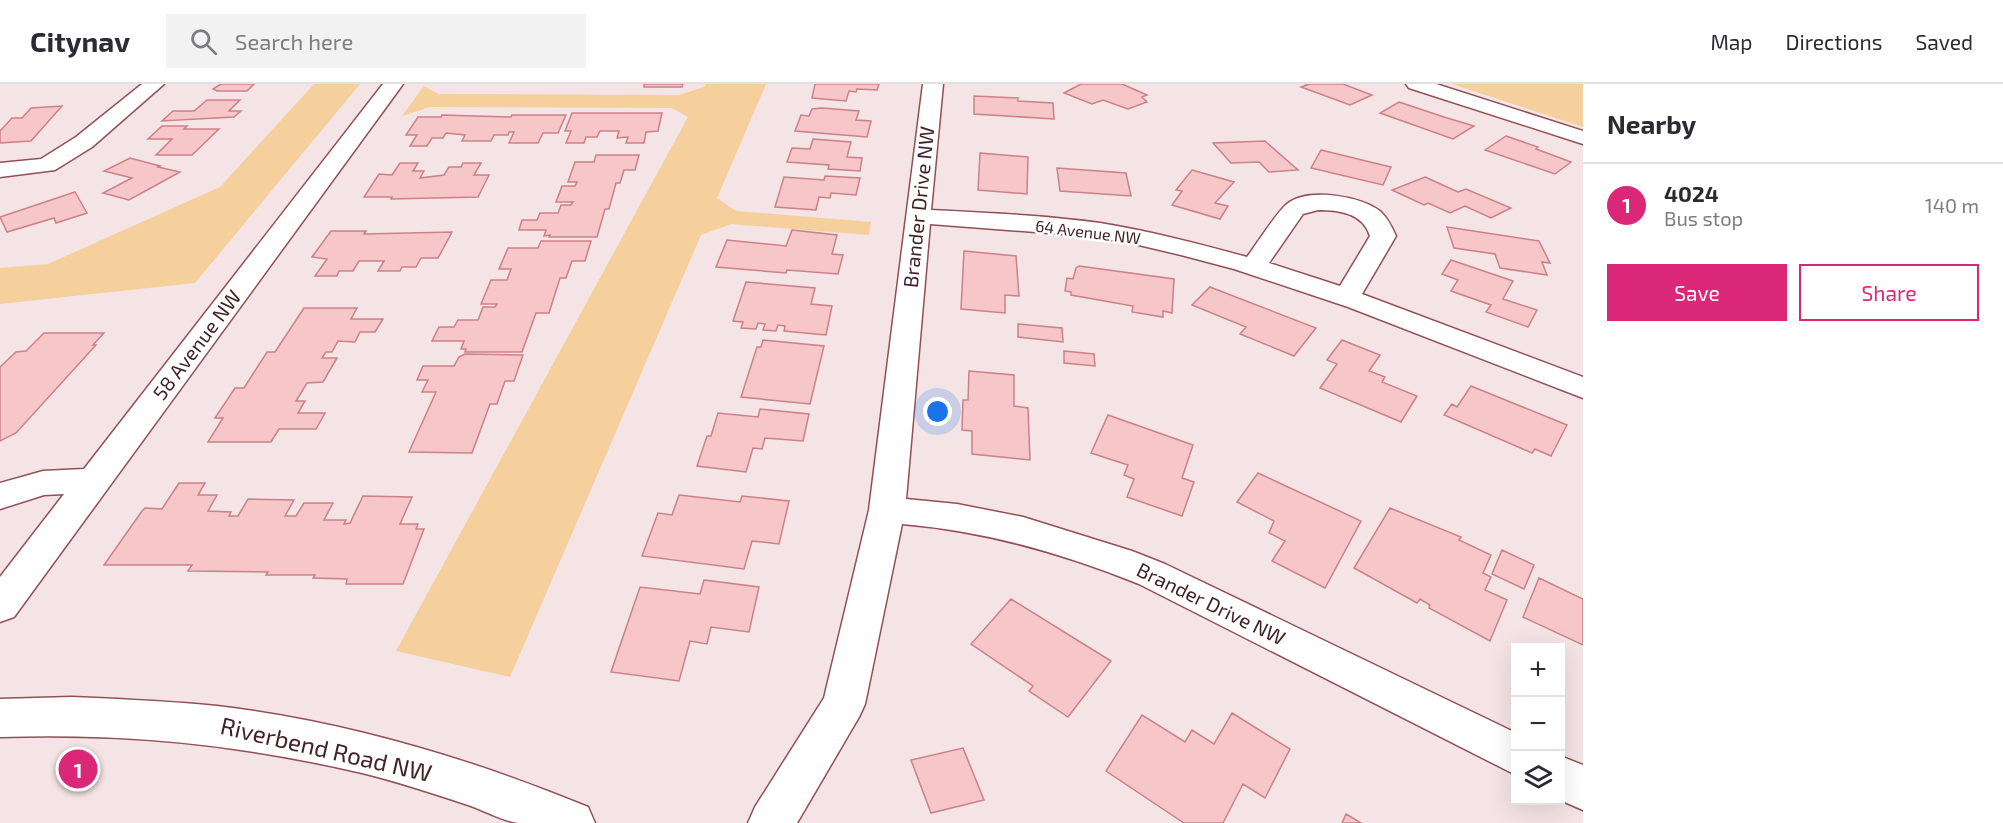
<!DOCTYPE html>
<meta charset="utf-8">
<style>
body{margin:0;font-family:"Exo 2",sans-serif;background:#f2f2f3;color:#2b2b33}
.controls{position:absolute;right:18px;bottom:18px;display:grid;overflow:hidden;border-radius:0px;box-shadow:0 6px 24px #0002}
.controls button{width:54px;height:54px;display:grid;place-items:center;padding:0;border:0;border-bottom:2px solid #e1e1e2;background:#fff;color:#2b2b33;font:30px sans-serif}
.you{position:absolute;left:938px;top:328px;width:21px;height:21px;margin:-15px;border:4px solid #fff;border-radius:50%;background:#1a73e8;box-shadow:0 0 0 9px #1a73e833}
.badge{display:grid;place-items:center;width:39px;height:39px;border-radius:50%;background:#db2777;color:#fff;font-size:20px;font-weight:700}
.pin{position:absolute;translate:-50% -50%;border:3px solid #fff;box-shadow:0 2px 6px #0006}
.list{margin:0;padding:0;list-style:none}
h2{display:flex;justify-content:space-between;align-items:center;height:78px;margin:0;padding:0 24px;font-size:26px}
h2 small{font-size:20px;font-weight:400;color:#7c7c81}
.list li{display:grid;grid-template-columns:39px 1fr auto;gap:18px;align-items:center;box-sizing:border-box;height:84px;padding:0 24px;border-top:2px solid #e1e1e2}
.list b{display:block;font-size:22px;white-space:nowrap}
.list p{margin:0;font-size:20px;white-space:nowrap;color:#7c7c81}
.list em{font-size:20px;font-style:normal;color:#7c7c81}
.actions{display:flex;gap:12px;padding:18px 24px}
.actions a{flex:1;padding:14px 0;border:2px solid #db2777;border-radius:0px;text-align:center;font-size:21px;color:#db2777}
.actions .main{background:#db2777;color:#fff}
.icon{flex:none;width:33px;height:33px;fill:none;stroke:currentColor;stroke-width:2;stroke-linecap:round;stroke-linejoin:round}
.map{position:relative;flex:none;width:1583px;height:739px;overflow:hidden}
header{display:flex;align-items:center;gap:36px;box-sizing:border-box;height:84px;padding:0 30px;background:#fff;border-bottom:2px solid #e1e1e2}
header strong{font-size:28px}
nav{display:flex;gap:33px;margin-inline-start:auto;font-size:21px}
.search{width:420px;height:54px;background:#f2f2f3;display:flex;align-items:center;gap:15px;box-sizing:border-box;padding:0 21px;border-radius:0px;color:#7c7c81;font-size:22px}
main{display:flex}
aside{flex:1;background:#fff}
.map>svg:first-child{display:block}
.green{fill:#f5cf9c}
.building{fill:#f6c6c9;stroke:#cb8188;stroke-width:1.5}
.lines{fill:none;stroke-linecap:round;stroke-linejoin:round}
.minor-casing{stroke:#934f56;stroke-width:3}
.minor{fill:#fff;fill-rule:evenodd}
.labels{text-anchor:middle;stroke-width:5;stroke-linejoin:round;paint-order:stroke}
.far-street-label{font-size:16px;fill:#412326;stroke:#fff}
.street-label{font-size:20px;fill:#412326;stroke:#fff}
.near-street-label{font-size:24px;fill:#412326;stroke:#fff}
</style>
<header>
<strong>Citynav</strong>
<div class="search"><svg class="icon" aria-label="search" viewBox="0 0 24 24"><circle cx="10" cy="10" r="6"/><path d="M15 15l6 6"/></svg>Search here</div>
<nav><a>Map</a><a>Directions</a><a>Saved</a></nav>
</header>
<main>
<div class="map">
<svg width="1583" height="739" viewBox="0 0 1583 739">
<rect width="100%" height="100%" fill="#f5e4e5"/>
<path class="green" d="M314,0H360L195,199L0,220V184L48,180L220,103Z
M706,0H766L717,114L736,127L871,138L869,151L731,140L701,151L510,593L396,567L688,33L672,24L430,23L402,32L424,2L438,10L679,11L704,3Z
M1452,0H1583V43Z"/>
<path class="building" d="M221,0H254L247,7H217L213,5Z
M644,0H683L682,3H644Z
M815,0H879L877,6L857,5L856,8L849,7L846,17L812,14Z
M1081,0H1122L1147,11L1142,13L1147,18L1128,25L1103,16L1092,20L1064,9Z
M1305,0H1343L1372,11L1350,21L1301,3L1307,1Z
M974,12L1018,14V17L1053,19L1054,35L974,30Z
M207,16H240L229,27H241L234,33L162,37L173,27H194Z
M1399,18L1444,33L1474,42L1453,55L1380,29Z
M62,22L31,57L0,59V47L12,34H22L31,24Z
M822,24L859,27L856,36L871,37L867,53L795,47L801,31L809,32L812,25Z
M572,29H662L658,47L646,48L644,59H626L628,53L617,54L619,47H600L597,53H586L584,59H566L571,47H565Z
M442,31L511,33L512,31H566L558,49H543L538,59H509L514,48H509L508,51H494L491,57H462L465,51L446,49L443,54H432L427,62H410L417,51H406L418,33H441Z
M162,42H187L184,45H219L192,71H156L172,55H148Z
M1506,52L1538,63L1536,65L1571,78L1555,90L1485,66Z
M813,55L851,58L847,73L862,74L860,87L828,85L829,81L787,78L792,64L810,65Z
M1265,57L1298,86L1269,88L1259,78L1231,79L1213,59Z
M1321,66L1366,77L1391,83L1383,101L1311,84Z
M980,69L1028,73L1027,110L978,106Z
M596,71H639L635,86H624L620,99H616L609,125H605L597,153H549L550,151L544,152L546,146H519L522,136H537L540,129H558L561,121H571L573,118H556L562,102H575L577,98H568L575,78H594Z
M130,74L160,82L158,83L180,88L129,116L103,109L132,94L104,87Z
M400,79H418L413,87H424L420,94L444,91L449,83H461L463,79H481L474,91H489L478,113L391,115L392,113H364L379,90L392,91Z
M1057,84L1126,89L1131,112L1060,107Z
M1192,86L1234,98L1215,119L1228,122L1220,135L1172,121L1182,107L1176,106Z
M825,92L860,94L856,111L831,109L830,114L819,113L816,126L775,123L784,93L824,96Z
M1425,93L1458,108L1466,105L1511,124L1491,134L1465,122L1450,129L1428,119L1424,121L1392,106Z
M75,108L87,129L56,139L54,134L7,148L0,133Z
M1447,143L1539,157L1550,179L1542,178L1547,191L1500,184L1495,170L1454,164Z
M792,146L837,151L832,170L843,171L838,190L787,186L786,189L716,183L727,156L786,162Z
M331,147H366L364,150L452,148L438,174H421L416,183H402L400,187H378L384,177H359L353,187H339L337,192H315L327,175L312,173Z
M541,157H591L585,177H572L566,194H560L549,229H536L522,268H465L466,265H461L464,257H432L439,243H454L458,236H478L483,223H495L497,220H481L491,196H507L511,185H499L508,164H538Z
M964,167L1016,172L1019,212L1005,211V229L961,225Z
M1451,176L1513,197L1503,215L1537,226L1528,243L1486,228L1491,221L1451,207L1458,196L1442,190Z
M1079,182L1174,195L1172,229L1163,227V233L1132,228L1133,222L1071,211V208L1065,207L1067,194L1073,195L1076,184Z
M746,198L815,204L811,220L832,222L826,251L784,247L785,242L778,241L776,247L763,246L765,240L758,239L756,245L741,244L743,238L733,237Z
M1210,203L1316,244L1294,272L1240,250L1246,243L1192,221Z
M304,224H357L351,235H383L375,248H360L355,258L338,257L332,268H326L322,274H337L323,298L307,299L296,317H305L298,329H325L316,345H279L271,358H208L223,334H215L235,304H244L267,268H275Z
M1018,240L1062,244L1063,258L1018,253Z
M44,249H104L93,261H96L16,349L0,357V283L16,268L26,267Z
M763,256L824,262L810,320L741,313L757,263H761Z
M1342,256L1380,271L1369,287L1385,293L1382,298L1417,312L1401,338L1320,304L1337,280L1327,276Z
M1064,267L1094,270L1095,282L1064,279Z
M465,270L523,271L514,297H505L497,320H490L472,369L409,368L436,308H422L428,296H417L423,282H454L459,273Z
M969,287L1014,291V322L1028,324L1030,376L972,370V347L962,346L963,316H968Z
M1471,302L1567,341L1551,372L1535,365L1532,369L1444,331L1452,320L1457,323Z
M760,325L809,330L803,357L765,354L762,365L753,364L746,388L697,382L707,352H711L718,329L758,333Z
M1108,331L1193,361L1182,394L1194,398L1182,432L1127,413L1134,395L1124,391L1128,381L1091,369Z
M1258,389L1361,437L1325,504L1272,477L1285,457L1269,449L1274,437L1237,418Z
M179,399H205L198,411H217L208,427L231,428L229,432H238L248,415L294,416L285,432H296L304,419H333L324,436H346L344,440L350,439L363,412L412,413L400,440H418L416,445H424L403,500H346L347,495L313,494L315,491H266L268,488L188,487L192,481H104L142,427L145,424L162,425Z
M679,411L740,418L742,412L789,417L779,460L752,457L744,485L642,472L658,429L672,431Z
M1390,424L1461,453L1459,456L1491,471L1483,489L1491,493L1485,506L1507,516L1490,557L1429,524L1430,521L1420,515L1417,519L1354,484Z
M1502,466L1534,481L1524,505L1492,490Z
M1539,494L1583,515V561L1523,533Z
M704,496L759,503L749,548L711,543L707,560L690,557L679,597L611,588L640,503L700,510Z
M1011,515L1111,577L1068,633L1029,607L1033,602L971,560Z
M1232,629L1290,665L1265,714L1243,700L1223,739H1184L1106,687L1142,631L1185,658L1192,646L1214,660Z
M963,664L984,716L931,729L911,676Z
M1346,730L1361,739H1342Z"/>
<g class="lines">
<g class="minor-casing">
<path id="minor" d="M142,0H164L92,63L55,86L0,93V79L41,75L76,53Z
M383,0H403L14,533L0,538V493L64,410L44,411L0,425V399L43,387L84,385Z
M923,0H943L931,126C988,129 1044,131 1100,139C1150,147 1199,160 1247,173C1256,161 1277,128 1287,120C1307,103 1362,112 1381,128C1388,135 1392,143 1396,152L1362,210L1583,293V314L1348,223L1234,185L1181,171L1126,158L1075,151L930,140L906,415L957,420L1023,433L1132,467L1165,480L1516,649V691L1139,500C1062,469 985,447 902,440L865,620L859,633L797,739H748L755,723L824,614L869,426ZM1318,126C1339,126 1363,129 1370,152L1340,202L1269,179L1303,130Z
M1406,0H1436L1583,47V60L1409,4Z
M72,613C120,615 168,617 217,622C345,637 469,674 588,723L595,739C570,739 542,739 518,739C503,737 485,727 471,722C435,710 399,698 362,689C237,660 127,649 0,653V615Z
M1560,672L1583,681V726L1560,716Z"/>
</g>
<use href="#minor" class="minor"/>
</g>
<g class="labels">
<g class="far-street-label">
<text transform="translate(1088 148) rotate(7)" y="6">64 Avenue NW</text>
</g>
<g class="street-label">
<text transform="translate(919 123) rotate(-84)" y="7">Brander Drive NW</text>
<text transform="translate(197 261) rotate(-53)" y="7">58 Avenue NW</text>
<text transform="translate(1211 520) rotate(26)" y="7">Brander Drive NW</text>
</g>
<g class="near-street-label">
<text transform="translate(326 666) rotate(13)" y="8">Riverbend Road NW</text>
</g>
</g>
</svg>
<div class="controls">
<button>+</button>
<button>−</button>
<button><svg class="icon" aria-label="layers" viewBox="0 0 24 24"><path d="M12 4l9 5-9 5-9-5zM3 14l9 5 9-5"/></svg></button>
</div>
<div class="you"></div>
<div class="pin badge" style="left:78px;top:685px">1</div>
</div>
<aside>
<h2>Nearby<small></small></h2>
<ul class="list">
<li><span class="badge">1</span><div><b>4024</b><p>Bus stop</p></div><em>140 m</em></li>
</ul>
<div class="actions"><a class="main">Save</a><a>Share</a></div>
</aside>
</main>
